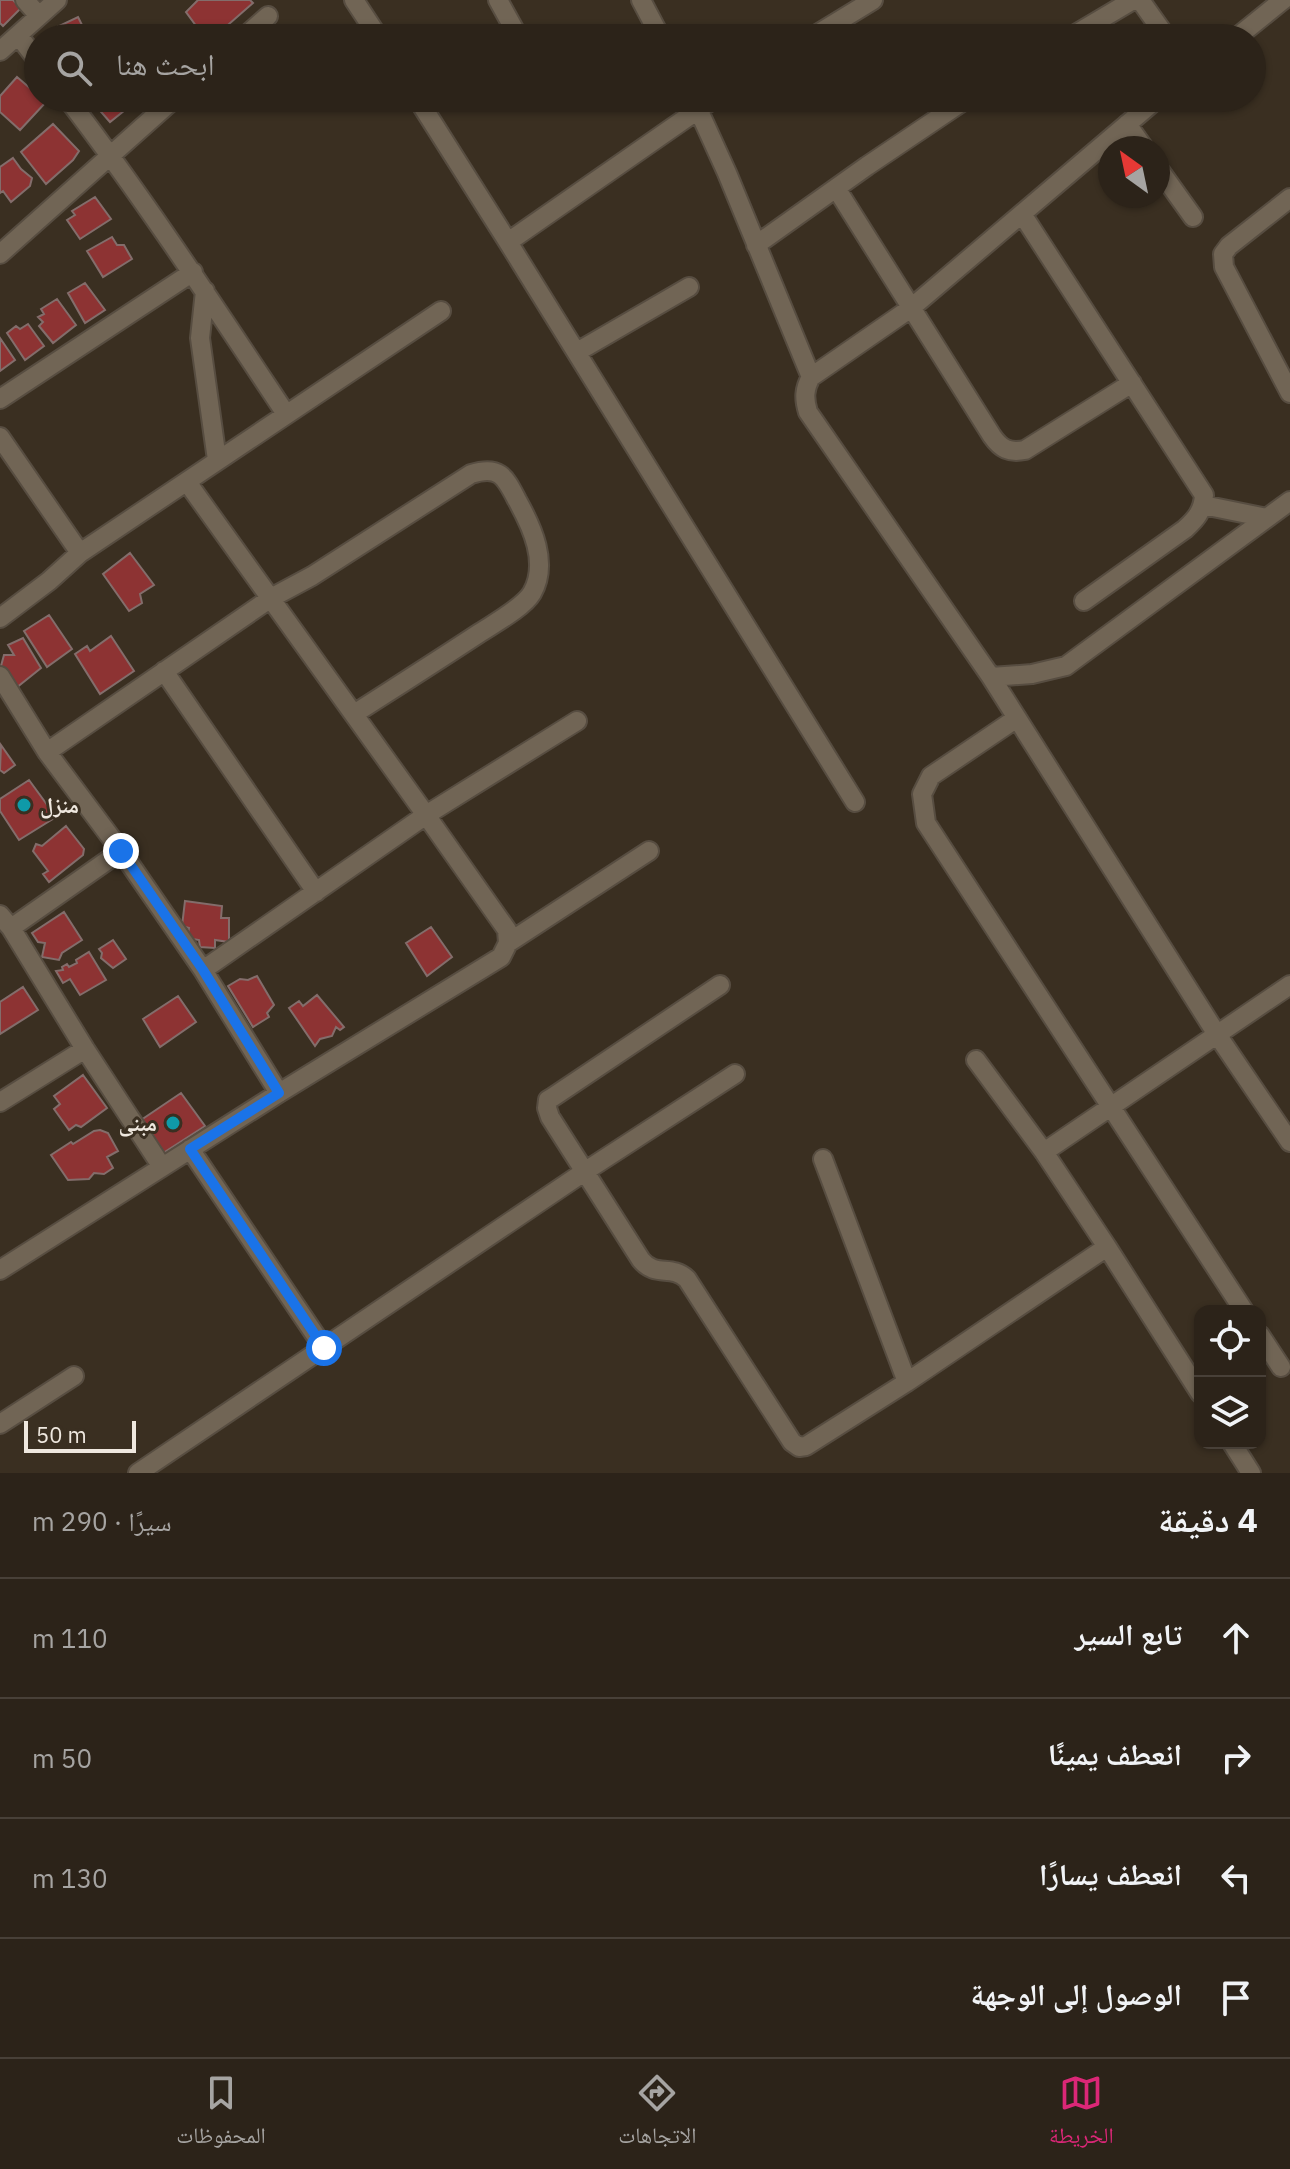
<!DOCTYPE html>
<html lang="ar">
<meta charset="utf-8">
<style>
body{margin:0;font-family:"IBM Plex Sans","Noto Naskh Arabic",sans-serif;background:#382f26;color:#f1f3f6;direction:rtl}
.controls{position:absolute;right:24px;bottom:24px;display:grid;overflow:hidden;border-radius:16px;box-shadow:0 2px 6px #0004}
.controls button{width:72px;height:72px;display:grid;place-items:center;padding:0;border:0;border-bottom:2px solid #484038;background:#2c2319;color:#f1f3f6;font:40px sans-serif}
.compass{position:absolute;left:1098px;top:136px;width:72px;height:72px;border-radius:50%;background:#2c2319;box-shadow:0 2px 6px #0004;rotate:327deg}
.scale{position:absolute;left:24px;bottom:20px;width:112px;box-sizing:border-box;padding-left:8px;border:4px solid #efe8df;border-top:0;font-size:22px;line-height:28px;white-space:nowrap;color:#efe8df;-webkit-text-stroke:6px #3a2f21;paint-order:stroke}
.stop{position:absolute;width:24px;height:24px;margin:-18px;border:6px solid #1a73e8;border-radius:50%;background:#fff}
.stop.end{background:#1a73e8;border-color:#fff;box-shadow:0 2px 8px #0008}
.list{margin:0;padding:0;list-style:none}
h2{display:flex;justify-content:space-between;align-items:center;height:104px;margin:0;padding:0 32px;font-size:34px}
h2 small{font-size:26px;font-weight:400;color:#a6a4a2}
.list li{display:grid;grid-template-columns:52px 1fr auto;gap:24px;align-items:center;box-sizing:border-box;height:120px;padding:0 32px;border-top:2px solid #484038}
.list b{display:block;font-size:30px;white-space:nowrap}
.list em{font-size:26px;font-style:normal;color:#a6a4a2}
.icon{flex:none;width:44px;height:44px;fill:none;stroke:currentColor;stroke-width:2;stroke-linecap:round;stroke-linejoin:round}
.map{position:relative;flex:none;width:1290px;height:1473px;overflow:hidden;direction:ltr}
.search{position:absolute;background:#2c2319;box-shadow:0 2px 6px #0004;left:24px;right:24px;top:24px;height:88px;display:flex;align-items:center;gap:20px;box-sizing:border-box;padding:0 28px;border-radius:44px;color:#a6a4a2;font-size:30px}
.sheet{height:584px;background:#2c2319}
nav{display:flex;justify-content:space-around;align-items:center;box-sizing:border-box;height:112px;border-top:2px solid #484038;background:#2c2319;font-size:22px;color:#a6a4a2}
nav a{display:grid;justify-items:center;gap:4px}
nav .on{color:#db2777}
.map>svg:first-child{display:block}
.building{fill:#8d3333;stroke:#836d6b;stroke-width:2}
.lines{fill:none;stroke-linecap:round;stroke-linejoin:round}
.street-casing{stroke:#574d41;stroke-width:22}
.street{stroke:#716555;stroke-width:18}
.route{stroke:#1a73e8;stroke-width:10}
.culture-dot{fill:#0f9aa8;stroke:#3a2f21;stroke-width:3}
.labels{text-anchor:middle;stroke-width:6;stroke-linejoin:round;paint-order:stroke}
.poi-label{font-size:22px;font-weight:bold;fill:#efe8df;stroke:#3a2f21;text-anchor:start}
</style>
<div class="map">
<svg width="1290" height="1473" viewBox="0 0 1290 1473">
<rect width="100%" height="100%" fill="#3a2f21"/>
<path class="building" d="M0,0H13L21,8L3,26L0,23Z
M198,0H250L253,3L213,38H205L186,12Z
M78,17L87,35L81,38H60L55,28Z
M17,77L38,95V98L46,102L20,130L0,112V96Z
M96,98H140L110,122L95,105L100,102Z
M53,124L79,151L73,160L46,184L21,152Z
M13,158L21,169L32,178L30,186L11,202L3,191L0,193V167Z
M95,197L111,219L80,239L67,220L75,215L72,211Z
M112,237L117,245H124L132,259L103,277L87,251Z
M85,283L105,310L85,323L68,293Z
M57,299L76,325L53,343L39,326L43,322L38,317L44,314L41,309Z
M28,324L44,346L25,360L7,333L16,326L20,329Z
M0,338L15,360L0,371Z
M130,553L154,585L140,594L142,603L129,611L103,574Z
M49,615L72,649L47,667L24,631Z
M111,636L134,671L100,694L75,654L87,646L90,651Z
M23,638L41,668L16,688L1,666L4,655H14L8,645Z
M1,745L15,765L4,773L0,770Z
M29,780L56,817L19,840L0,811V799Z
M66,826L84,849L83,855L49,882L43,874L48,871L33,851L36,844L42,846Z
M185,901L222,906L221,918H229V942L215,940V948L200,947L199,940L187,938L189,928L182,926Z
M64,912L82,940L62,953L59,960L42,957L45,943L38,942L32,933Z
M431,927L452,957L427,976L406,943Z
M113,940L126,959L113,968L101,958L102,953L99,949Z
M89,952L106,980L80,995L70,979L63,983L56,971L63,970L62,967L67,964L69,967L77,963L76,960Z
M257,976L274,1005L267,1013L269,1017L253,1027L228,986L240,979L248,980Z
M23,987L38,1010L0,1034V1002Z
M317,995L344,1027L340,1030L336,1027L332,1036L320,1039L315,1046L289,1008L299,1001L303,1006Z
M178,996L196,1022L160,1047L143,1019Z
M83,1075L107,1108L81,1127L76,1125L69,1130L54,1109L60,1104L54,1096Z
M181,1093L205,1126L160,1155L141,1120Z
M100,1130L108,1133L118,1151L107,1157L113,1168L104,1174L94,1173L89,1179L68,1180L51,1155L71,1142L73,1144L94,1131Z"/>
<g class="lines">
<g class="street-casing">
<path id="street" d="M25,0L39,16
M354,0L379,38
M498,0L519,38
M641,0L661,38
M1140,0L1167,38
M18,35L38,61
M243,38L268,16
M811,38L873,0
M1069,38L1133,0
M1236,38L1283,0
M0,51L57,0
M67,98C145,200 215,307 286,414
M417,98L508,242L855,802
M552,98L553,99
M693,98L727,173L811,377
M1158,98L911,308L811,377C804,389 804,399 808,412L991,677L1216,1033L1290,1142
M1127,124L1144,148
M1158,168L1193,217
M836,188L992,436C1001,449 1009,453 1025,450L1132,383
M1290,198L1229,246L1223,254L1224,267L1290,393
M1022,214L1204,495C1203,511 1196,519 1185,529L1084,601
M508,242L715,98
M756,245L867,166L968,98
M0,254L175,98
M205,291L200,338L217,460
M577,352L689,287
M0,399L193,272
M0,437L80,553
M1203,505L1267,518
M0,618L49,581L80,553L441,311
M164,671L316,892
M0,676L47,752L121,851L203,970L279,1093
M991,677L1032,674L1066,666L1290,501
M1017,718L931,776L922,794L926,823L1244,1311
M47,752L271,598L312,576L471,474C500,465 505,477 517,500C532,527 549,563 532,593C523,608 493,624 478,634C437,661 396,687 354,714
M0,915L11,928L85,1049L162,1167
M11,928L121,851
M508,943L649,851
M203,970L426,815L577,721
M720,985L553,1097L548,1100L547,1108L550,1117L641,1260C656,1278 671,1264 687,1279L792,1442L799,1447L806,1446L907,1382L1107,1247L1044,1152L976,1060
M0,1102L85,1049
M190,1149L324,1348
M1044,1152L1290,985
M823,1159L907,1382
M1107,1247L1200,1393
M0,1270L279,1093L501,957L508,943L507,930L426,815L187,482
M1260,1335L1281,1367
M0,1424L74,1376
M1232,1443L1251,1473
M138,1473L584,1172L735,1074"/>
</g>
<use href="#street" class="street"/>
</g>
<g class="lines">
<path class="route" d="M121,851L203,970L279,1093L190,1149L324,1348"/>
</g>
<g class="culture-dot">
<circle cx="24" cy="805" r="8"/>
<circle cx="173" cy="1123" r="8"/>
</g>
<g class="labels">
<g class="poi-label">
<text x="40" y="813">منزل</text>
<text x="157" y="1131" text-anchor="end">مبنى</text>
</g>
</g>
</svg>
<div class="controls">
<button><svg class="icon" aria-label="locate" viewBox="0 0 24 24"><circle cx="12" cy="12" r="6"/><path d="M12 2v4M12 18v4M2 12h4M18 12h4"/></svg></button>
<button><svg class="icon" aria-label="layers" viewBox="0 0 24 24"><path d="M12 4l9 5-9 5-9-5zM3 14l9 5 9-5"/></svg></button>
</div>
<svg class="compass" viewBox="-18 -18 36 36"><path d="M0-13l5 13h-10z" fill="#e53935"/><path d="M0 13l5-13h-10z" fill="#a6a4a2"/></svg>
<div class="scale">50 m</div>
<div class="stop" style="left:324px;top:1348px"></div>
<div class="stop end" style="left:121px;top:851px"></div>
<div class="search"><svg class="icon" aria-label="search" viewBox="0 0 24 24"><circle cx="10" cy="10" r="6"/><path d="M15 15l6 6"/></svg>ابحث هنا</div>
</div>
<section class="sheet">
<h2>4 دقيقة<small>سيرًا · 290 m</small></h2>
<ul class="list">
<li><svg class="icon" aria-label="ahead" viewBox="0 0 24 24"><path d="M12 20V5M6 11l6-6 6 6"/></svg><div><b>تابع السير</b></div><em>110 m</em></li>
<li><svg class="icon" aria-label="right" viewBox="0 0 24 24"><path d="M7 20v-9h11M14 6l5 5-5 5"/></svg><div><b>انعطف يمينًا</b></div><em>50 m</em></li>
<li><svg class="icon" aria-label="left" viewBox="0 0 24 24"><path d="M17 20v-9H6M10 6l-5 5 5 5"/></svg><div><b>انعطف يسارًا</b></div><em>130 m</em></li>
<li><svg class="icon" aria-label="arrive" viewBox="0 0 24 24"><path d="M6 21V4h12l-3 4 3 4H6"/></svg><div><b>الوصول إلى الوجهة</b></div></li>
</ul>
</section>
<nav>
<a class="on"><svg class="icon" aria-label="map" viewBox="0 0 24 24"><path d="M3 6l6-2 6 2 6-2v14l-6 2-6-2-6 2zM9 4v14M15 6v14"/></svg>الخريطة</a>
<a><svg class="icon" aria-label="directions" viewBox="0 0 24 24"><path d="M12 3l9 9-9 9-9-9zM9 14v-3h6M13 9l2 2-2 2"/></svg>الاتجاهات</a>
<a><svg class="icon" aria-label="saved" viewBox="0 0 24 24"><path d="M7 4h10v16l-5-4-5 4z"/></svg>المحفوظات</a>
</nav>
